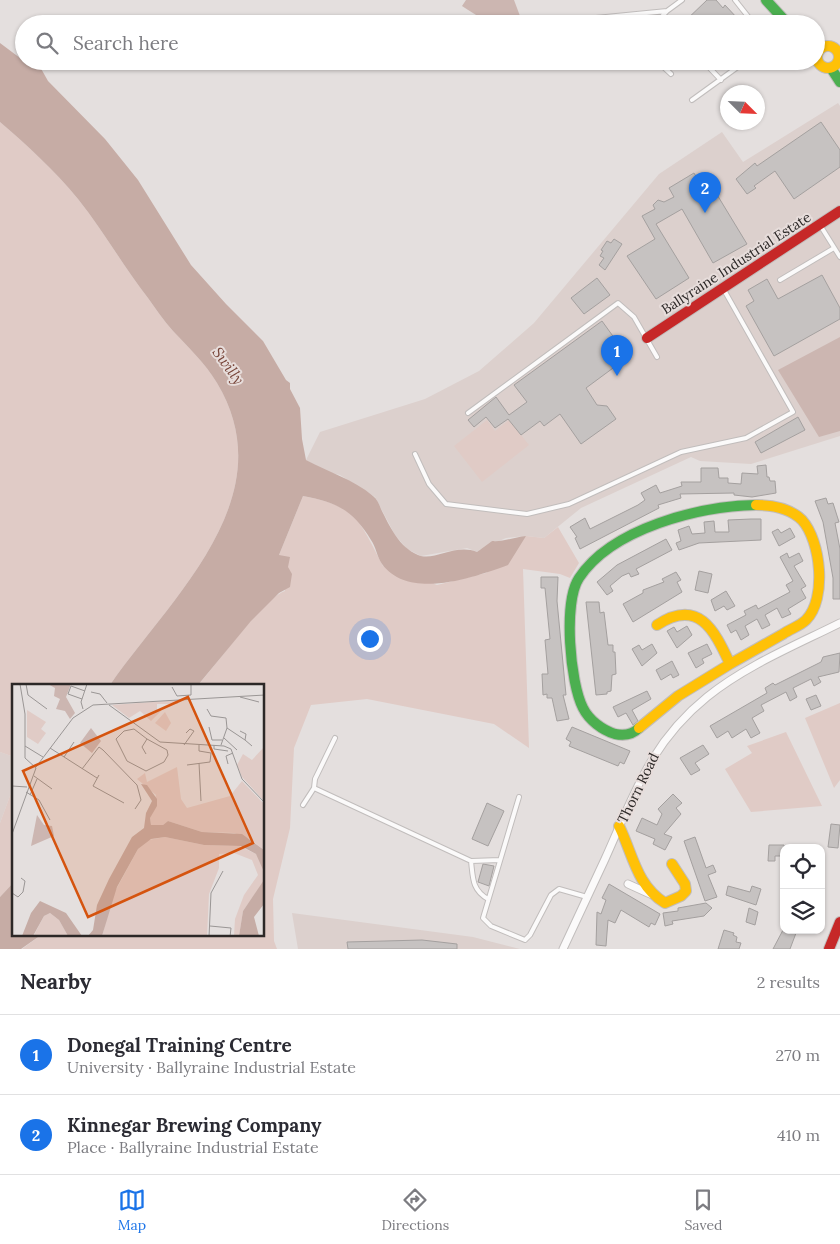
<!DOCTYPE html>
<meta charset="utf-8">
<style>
body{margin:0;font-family:Lora,serif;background:#f7f7f7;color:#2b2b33}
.controls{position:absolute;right:15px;bottom:15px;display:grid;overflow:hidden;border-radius:10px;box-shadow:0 1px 4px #0004}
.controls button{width:45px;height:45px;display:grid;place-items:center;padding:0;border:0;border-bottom:1px solid #e1e1e2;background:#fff;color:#2b2b33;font:25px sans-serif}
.compass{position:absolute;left:720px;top:85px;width:45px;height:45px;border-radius:50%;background:#fff;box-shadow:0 1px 4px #0004;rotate:114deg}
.you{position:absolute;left:369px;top:638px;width:18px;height:18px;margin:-12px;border:4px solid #fff;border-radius:50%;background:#1a73e8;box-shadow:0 0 0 8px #1a73e833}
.badge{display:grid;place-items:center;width:32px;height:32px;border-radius:50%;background:#1a73e8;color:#fff;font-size:16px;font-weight:700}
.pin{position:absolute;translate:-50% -41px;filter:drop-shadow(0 1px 2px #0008)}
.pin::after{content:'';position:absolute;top:26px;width:18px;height:15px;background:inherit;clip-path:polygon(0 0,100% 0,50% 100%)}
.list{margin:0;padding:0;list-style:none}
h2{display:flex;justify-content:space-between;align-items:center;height:65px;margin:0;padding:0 20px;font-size:21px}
h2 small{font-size:16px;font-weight:400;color:#7c7c81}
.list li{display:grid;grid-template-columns:32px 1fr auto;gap:15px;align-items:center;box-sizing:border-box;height:80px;padding:0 20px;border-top:1px solid #e1e1e2}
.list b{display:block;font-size:19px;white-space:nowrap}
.list p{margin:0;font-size:16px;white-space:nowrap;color:#7c7c81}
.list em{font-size:16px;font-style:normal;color:#7c7c81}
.icon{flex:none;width:28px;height:28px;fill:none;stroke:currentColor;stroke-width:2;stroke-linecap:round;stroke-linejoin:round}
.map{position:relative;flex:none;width:840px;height:949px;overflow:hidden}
.search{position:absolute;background:#fff;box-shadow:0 1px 4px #0004;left:15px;right:15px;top:15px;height:55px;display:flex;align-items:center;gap:12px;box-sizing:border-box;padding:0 18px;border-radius:28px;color:#7c7c81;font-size:19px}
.sheet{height:225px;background:#fff}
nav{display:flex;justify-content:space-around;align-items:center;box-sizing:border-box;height:70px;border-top:1px solid #e1e1e2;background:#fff;font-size:14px;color:#7c7c81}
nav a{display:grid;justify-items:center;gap:2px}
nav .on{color:#1a73e8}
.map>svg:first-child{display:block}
.built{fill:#dcd0cd}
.green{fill:#e0cbc6}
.forest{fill:#ccb6b1}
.water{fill:#c6aca5}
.building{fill:#c6c2c1;stroke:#a4a09f}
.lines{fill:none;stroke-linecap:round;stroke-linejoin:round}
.lane-casing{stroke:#c1bdbc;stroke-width:6}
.street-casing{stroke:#c1bdbc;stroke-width:9}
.fast-casing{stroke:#c1bdbc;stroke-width:12}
.slow-casing{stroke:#c1bdbc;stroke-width:12}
.jam-casing{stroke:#c1bdbc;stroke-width:12}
.lane{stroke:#fbfafa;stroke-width:4}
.street{stroke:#fbfafa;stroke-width:7}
.fast{stroke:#4caf50;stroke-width:10}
.slow{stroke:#ffc107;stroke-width:10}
.jam{stroke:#c62828;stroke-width:10}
.labels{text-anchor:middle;stroke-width:4;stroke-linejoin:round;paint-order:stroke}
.street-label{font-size:14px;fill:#2c2827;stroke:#e7dddb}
.water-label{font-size:15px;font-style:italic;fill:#774438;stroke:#e7dddb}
.inset-road{fill:none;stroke:#9a9695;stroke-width:1}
.view{fill:#d5540f;fill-opacity:0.15;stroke:#d5540f;stroke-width:2.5}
.inset-edge{fill:none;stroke:#2c2827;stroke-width:2.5}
</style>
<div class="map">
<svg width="840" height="949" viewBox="0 0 840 949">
<rect width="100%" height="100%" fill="#e4dfde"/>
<path class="built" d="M838,103L840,106V436L751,464L700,461L691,457L581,508L544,538L526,536L506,538L499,541H492L477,552L467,548L421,556L407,549L395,535L375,497L340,475L327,472L306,460L320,432L425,399L479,371L534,323L659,174L722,132L743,162Z
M0,752L14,757V785L0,823Z
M292,913L473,937L520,949H298Z"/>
<path class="green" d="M0,122C28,146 54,170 78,199C103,230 123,266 148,298C156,309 164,321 173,331C189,348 205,363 217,383C286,498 170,598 110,685H14V757L0,752Z
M487,420L495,431L509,420L529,445L482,482L454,446Z
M303,496C357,506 359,520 383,566L437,585L486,573L526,536L544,538L558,527L579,563L570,578L560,574L523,569L529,748L494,724L367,699L311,705L294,748L290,828L273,899L274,941L277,949H22L41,935H264V685H198C216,666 264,597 285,591L279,555Z
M840,703V780L834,788L805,718Z
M786,732L822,806L751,812L725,769L752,753L747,746Z
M14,785V882L0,897V823Z"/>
<path class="forest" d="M466,0H514L520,16C492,25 486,22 462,6Z
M840,337V431L819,437L778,370Z"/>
<path class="water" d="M0,43L24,61L39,65L48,81L105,139L138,180L191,265L226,304L263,341L286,380L290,383V389L300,408L302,439L306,460C328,472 353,479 373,496C377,499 379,504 381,509C390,527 399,547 418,555C434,562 455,543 477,552L492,541C503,542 515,537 526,536L508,565C475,577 409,601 382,564C377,557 376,547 371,540C353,510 336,502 303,496L279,555L290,557L288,567L292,574L290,587L279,593L251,621L198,685H110C170,598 286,498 217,383C205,363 189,348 173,331C164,321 156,309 148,298C123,266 103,230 78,199C54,170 28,146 0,122Z
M14,882V935H41L21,949H0V897Z"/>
<path class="building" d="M707,0H716L723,8L725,5L738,19L733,24H682Z
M821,122L840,150V167L794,199L775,171L754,186L756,188L747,194L736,179L755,163L757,166Z
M694,173L708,198L716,193L747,244L713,263L682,209L656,224L689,278L656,299L627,256L655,239L642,216L655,209L653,205L658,200L664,202L674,197L669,188Z
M614,239L622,244L605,270L599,265L604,258L600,256L603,251L601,250L607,241L611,243Z
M822,275L840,308V319L774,356L746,306L754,301L748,290L767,279L778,299Z
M597,278L610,295L584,314L571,298Z
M602,321L628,357L586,388L597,405L607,406L616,419L581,444L560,414L544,426L540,421L521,435L508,419L495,428L486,417L474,427L468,420L496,397L509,415L527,402L514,385Z
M798,417L805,430L761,453L755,442Z
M766,465L767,477H769L770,481H775L776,493L752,497L734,495V493L680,494L681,498L658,505L659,508L580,549L575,538L577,537L570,527L585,518L590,529L638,505L645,500L641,493L656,485L660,493L682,486L681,482H701V468H718L719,478H728V483L741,484L742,473L758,474L757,466Z
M826,498L828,504L833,503L839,522L835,523L840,549V599H833V578L823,522L815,501Z
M751,519H761V540L699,543L679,550L676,543L681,541L678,530L689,526L692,534L705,533L704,522L714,521L715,532H729L728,520Z
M790,528L795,537L779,546L772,532L778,529L781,533Z
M666,539L672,550L636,569L639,574L631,577L629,573L622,576L610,586L613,591L607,595L597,582L617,565Z
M787,553L789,558L799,553L803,561L794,566L806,586L801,589L806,598L788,609L791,614L782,618L777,608L765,615L770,625L762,629L757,619L745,626L749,635L741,640L736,630L731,633L727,625L746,615L744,611L756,605L758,609L790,592L786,585L793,581L780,557Z
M699,571L712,574L708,593L695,590Z
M676,572L681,580L677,582L682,592L633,622L623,604L643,593V590L664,582L662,579Z
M541,577H558L557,601L566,695H563L569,719L557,721L552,698H547V694L543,695L542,674H548L545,640L550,639L545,588H541Z
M726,591L735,606L727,610L724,606L715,611L711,600Z
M586,602H599L600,613L604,612L608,645H613V652H615L616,674L612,675L611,691L607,692V694L596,695Z
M687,626L692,635L677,648L667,631L674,627L677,632Z
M652,644L657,653L642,666L632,649L639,645L642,650Z
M707,644L712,654L702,659L704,663L696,668L688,653Z
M840,653L839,672L818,677L821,682L814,686L811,679L793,688L797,697L790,701L786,692L761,705L764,711L752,718L760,733L751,738L746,729L732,738L728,731L717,738L710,726L767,693L765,688L773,683L775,685L821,662L823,657Z
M672,661L679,675L673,678L671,674L661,680L656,670Z
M647,691L651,699L632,710L638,721L633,725L626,713L618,717L613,707Z
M816,695L821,706L811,710L806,699Z
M572,727L630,751L624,764L620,762L618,766L569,746L571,742L566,739Z
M703,745L709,754L695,763L700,770L691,775L680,758Z
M673,794L682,803L676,808L681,814L664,834L672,837L665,850L653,844L655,839L636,831L642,818L657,825L662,814L658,809Z
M487,803L504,811L488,846L472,839Z
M831,824L840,825L838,848L828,847Z
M695,837L706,868L713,865L716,872L708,875L717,897L705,901L684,841Z
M769,845H784V856H775V861H768Z
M483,864L494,866L489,886L478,882Z
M609,884L660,914L655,925L651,923L649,927L621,910L615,923L608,920L606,946L596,945L597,912L601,914L606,900L602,898Z
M728,886L750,892L752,886L761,889L756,905L726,895Z
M706,903L712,908L704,916L672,921L673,924L665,926L663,913L678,911V908Z
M749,908L758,912L755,925L746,922Z
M724,930L734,933L733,935L737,937L736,942L741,943L739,949H718Z
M783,930L796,933L790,949H773Z
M422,940L457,944V949H348L347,942Z"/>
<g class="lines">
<g class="lane-casing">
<path id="lane" d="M735,0L754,24
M545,23L667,11L682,0
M655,24L667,11
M657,61L671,74
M703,61L721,80
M692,100L746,61
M820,225L840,257
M780,280L834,248
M468,413L618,303L634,317L657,357
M415,454L429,484L446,504L527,514L569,504L681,452L746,438L793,412L724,290
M314,788L471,861L500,860
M519,797L483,918L491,926L525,940L530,935L551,895L559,889L587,897
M303,805L314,788L315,779L335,738
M471,861C473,878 472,890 488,899"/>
</g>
<g class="street-casing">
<path id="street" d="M628,884L650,894
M563,949C577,919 591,889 605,859C634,795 650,743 707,697C745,666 796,645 840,623"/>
</g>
<g class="fast-casing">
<path id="fast" d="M766,0L788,24
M831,68L840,82
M639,728C632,735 624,736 615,734C602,730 589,720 583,708C570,683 563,602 579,578C612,528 700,506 756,505"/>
</g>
<g class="slow-casing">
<path id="slow" d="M817 57a11 11 0 1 1 22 0a11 11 0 1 1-22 0Z
M657,625C698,598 714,629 730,664C748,654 765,644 783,634C790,629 800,626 806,620C827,599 821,541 802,520C790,508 772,505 756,505
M639,728L678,696L730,664
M619,826C633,854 636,885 665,903L681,896L686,891L685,884L672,864"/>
</g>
<g class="jam-casing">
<path id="jam" d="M647,338L840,211
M829,949L840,922"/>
</g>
<use href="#lane" class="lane"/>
<use href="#street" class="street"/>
<use href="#fast" class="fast"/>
<use href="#slow" class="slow"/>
<use href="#jam" class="jam"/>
</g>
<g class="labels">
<g class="street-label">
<text transform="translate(736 263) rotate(-33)" y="5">Ballyraine Industrial Estate</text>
<text transform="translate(638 788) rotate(-64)" y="5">Thorn Road</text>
</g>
<g class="water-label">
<text transform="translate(228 366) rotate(54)" y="5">Swilly</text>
</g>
</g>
<g transform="translate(12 684)">
<rect width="252" height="252" fill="#e4dfde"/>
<path d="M166,16V20H145V26L149,27L139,37L128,27L117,34L100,21ZM15,26L34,38L29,45L34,49L26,60L15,53ZM153,28L159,39L154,47L143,39ZM252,63V117L230,93L225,81L231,70L240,76ZM165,83L169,115L175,124L218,112L230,97L252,120V166L238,155L222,149L190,148L156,137L151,141L139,142L138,134L144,111L125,95L133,89L135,98ZM153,153L192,161L227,162L244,170L250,178L252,197L231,227L227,252H222L223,235L232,211L246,191L240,176L222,169L207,170V184L197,210L195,252L90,253L100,213L126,165L136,156ZM38,229L47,236L56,252L21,253L32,232Z" fill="#e0cbc6"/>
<path d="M36,0H59L54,13L63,29L58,35L53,27L44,25L48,15L42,12L43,4ZM79,44L89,57L80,69L68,59ZM25,131L32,141L40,142L42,152L19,162Z" fill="#ccb6b1"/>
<path d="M129,100L135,101L145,115V122L138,134L139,141H151L156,137L190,148L230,150L252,166V188L244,170L229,162L192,161L153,153L139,155L126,165L105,203L90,252H76L81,246L85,221L97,195L120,153L132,144L134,129L140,117ZM252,196V220L242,233L247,252H227L231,227ZM28,217L54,229L70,252H56L47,236L38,229L32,232L21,252H10L19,229Z" fill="#c6aca5"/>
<path class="inset-road" d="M14,0L16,11L35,25M160,3L165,12L179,11V0M79,8L88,10L95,19M228,13L247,18M70,15L56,10L59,2L73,7M97,21L148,58L212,62L219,65L230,95L253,119M71,25L69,18L75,0M195,25L199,32L214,34L215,44L209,61M197,43L200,56H210M215,44L233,56M228,47L234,50L233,56L240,62M212,54L225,66M172,61L182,47L178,45L174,49M202,61V65L216,67M13,62L31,73M38,64L85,94M134,70L130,63L135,55L122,45L112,47L104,55L115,77L134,87L152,78L156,71L155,66L135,55M52,73L62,58M187,79L189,117M216,80L214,72L221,69M175,81L198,78L199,69L187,67V61M24,83L61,34L81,21L253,11M70,85L87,63L91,66L125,101L129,116L123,125M87,91L81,102L112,119M22,92L40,105M0,102L15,103M14,108L27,116L38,136M18,111L25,95M0,150L24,84L13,74V30L8,0M0,209L6,213L11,208L13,197L9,194M198,242L219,244L218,253M197,253L199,209L211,187"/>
<path class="view" d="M176,13L241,159L76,233L11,87Z"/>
<rect width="252" height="252" class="inset-edge"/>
</g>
</svg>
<div class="controls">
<button><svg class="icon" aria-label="locate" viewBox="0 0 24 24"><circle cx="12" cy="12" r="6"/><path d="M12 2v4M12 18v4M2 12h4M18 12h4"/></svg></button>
<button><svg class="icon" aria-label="layers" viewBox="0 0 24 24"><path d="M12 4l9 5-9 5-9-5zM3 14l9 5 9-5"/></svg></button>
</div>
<svg class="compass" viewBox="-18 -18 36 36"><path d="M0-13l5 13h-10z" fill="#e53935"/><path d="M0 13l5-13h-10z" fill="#7c7c81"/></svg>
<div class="you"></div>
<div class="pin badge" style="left:617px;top:376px">1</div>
<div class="pin badge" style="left:705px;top:213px">2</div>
<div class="search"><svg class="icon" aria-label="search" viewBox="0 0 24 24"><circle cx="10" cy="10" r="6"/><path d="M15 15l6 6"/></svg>Search here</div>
</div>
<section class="sheet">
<h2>Nearby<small>2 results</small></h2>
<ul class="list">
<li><span class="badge">1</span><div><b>Donegal Training Centre</b><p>University · Ballyraine Industrial Estate</p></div><em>270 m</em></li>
<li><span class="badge">2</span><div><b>Kinnegar Brewing Company</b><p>Place · Ballyraine Industrial Estate</p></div><em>410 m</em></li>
</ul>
</section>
<nav>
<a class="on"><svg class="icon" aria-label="map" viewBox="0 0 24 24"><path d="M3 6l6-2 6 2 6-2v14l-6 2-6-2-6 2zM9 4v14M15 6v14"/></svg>Map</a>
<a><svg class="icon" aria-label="directions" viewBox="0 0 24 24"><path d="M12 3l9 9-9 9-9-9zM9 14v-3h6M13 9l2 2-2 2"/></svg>Directions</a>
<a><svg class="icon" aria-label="saved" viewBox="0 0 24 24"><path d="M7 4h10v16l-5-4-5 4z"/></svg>Saved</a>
</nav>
